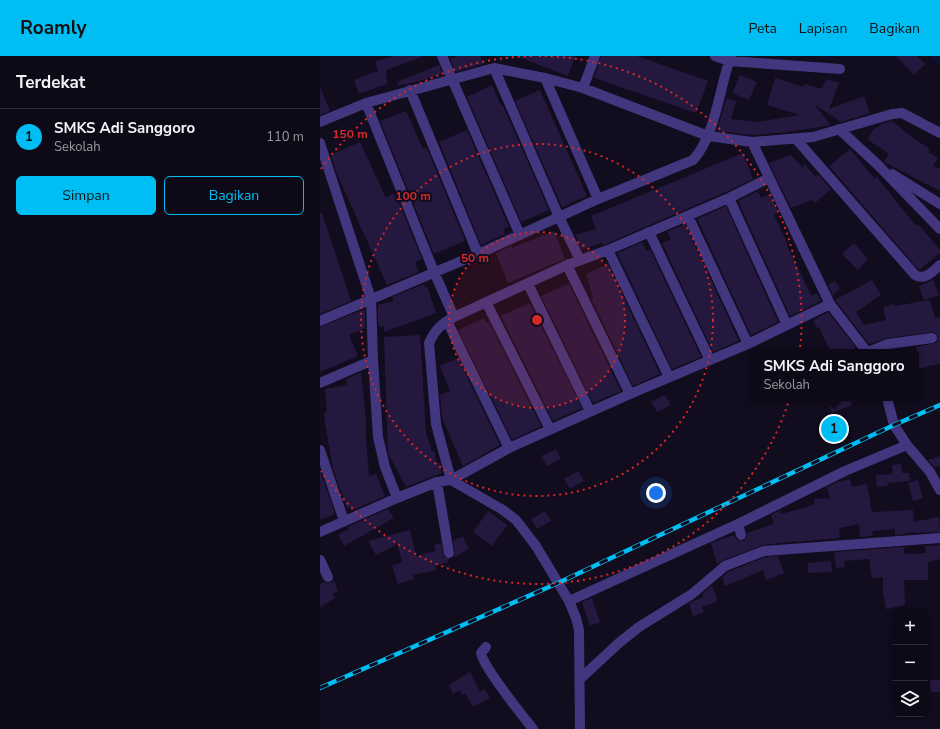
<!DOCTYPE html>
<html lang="id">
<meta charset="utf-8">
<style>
body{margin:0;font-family:"Nunito Sans",sans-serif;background:#16121f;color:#f1f3f6}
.controls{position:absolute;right:12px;bottom:12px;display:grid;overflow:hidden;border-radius:6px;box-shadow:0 2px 6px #0003}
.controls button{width:36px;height:36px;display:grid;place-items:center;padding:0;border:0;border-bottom:1px solid #2d2a35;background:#0d0916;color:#f1f3f6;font:20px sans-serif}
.you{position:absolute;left:336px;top:437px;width:14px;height:14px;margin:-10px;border:3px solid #fff;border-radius:50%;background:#1a73e8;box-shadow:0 0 0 6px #1a73e833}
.badge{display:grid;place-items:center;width:26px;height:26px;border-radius:50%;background:#00bef4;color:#111;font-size:13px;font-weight:700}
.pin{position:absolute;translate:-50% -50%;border:2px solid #fff;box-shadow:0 1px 4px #0006}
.popup{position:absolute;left:429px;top:293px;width:170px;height:52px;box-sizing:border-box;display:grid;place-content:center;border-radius:6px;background:#0d0916;filter:drop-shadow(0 1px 3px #0005);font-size:13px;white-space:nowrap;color:#9a9aa1}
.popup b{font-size:15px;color:#f1f3f6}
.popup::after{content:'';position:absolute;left:50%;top:100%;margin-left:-8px;border:8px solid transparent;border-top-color:#0d0916}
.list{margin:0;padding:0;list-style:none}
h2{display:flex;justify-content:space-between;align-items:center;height:52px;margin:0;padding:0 16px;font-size:17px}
h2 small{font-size:13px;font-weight:400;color:#9a9aa1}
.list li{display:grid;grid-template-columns:26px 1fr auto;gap:12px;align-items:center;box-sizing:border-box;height:56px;padding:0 16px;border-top:1px solid #2d2a35}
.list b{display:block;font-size:15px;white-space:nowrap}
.list p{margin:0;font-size:13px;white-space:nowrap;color:#9a9aa1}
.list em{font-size:13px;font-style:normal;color:#9a9aa1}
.actions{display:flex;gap:8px;padding:12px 16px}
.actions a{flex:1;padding:9px 0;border:1px solid #00bef4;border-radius:6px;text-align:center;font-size:14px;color:#00bef4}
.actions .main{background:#00bef4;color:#111}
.icon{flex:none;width:22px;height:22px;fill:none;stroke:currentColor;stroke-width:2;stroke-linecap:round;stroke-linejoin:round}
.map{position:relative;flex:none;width:620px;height:673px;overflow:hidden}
header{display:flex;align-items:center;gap:24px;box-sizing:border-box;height:56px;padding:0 20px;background:#00bef4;color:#111}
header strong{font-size:19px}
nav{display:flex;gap:22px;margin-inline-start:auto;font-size:14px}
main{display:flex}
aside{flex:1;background:#0d0916}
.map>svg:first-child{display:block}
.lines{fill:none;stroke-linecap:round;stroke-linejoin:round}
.stream{stroke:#08153b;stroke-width:3.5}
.building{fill:#25183f}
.minor{stroke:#42377e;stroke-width:10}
.rail-casing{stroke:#00bef4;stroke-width:4.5}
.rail{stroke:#110c1e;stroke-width:3;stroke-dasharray:9;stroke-linecap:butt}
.ring{fill:none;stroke:#d62828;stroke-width:2;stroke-dasharray:2 4}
.centre{fill:#d62828;stroke:#110c1e;stroke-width:2}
.ring-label{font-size:12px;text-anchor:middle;font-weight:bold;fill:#d62828;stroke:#110c1e;stroke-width:4;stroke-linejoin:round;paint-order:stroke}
</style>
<header>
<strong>Roamly</strong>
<nav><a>Peta</a><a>Lapisan</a><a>Bagikan</a></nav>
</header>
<main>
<aside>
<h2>Terdekat<small></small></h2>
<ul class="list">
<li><span class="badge">1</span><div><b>SMKS Adi Sanggoro</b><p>Sekolah</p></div><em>110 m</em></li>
</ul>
<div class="actions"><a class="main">Simpan</a><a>Bagikan</a></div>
</aside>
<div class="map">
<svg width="620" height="673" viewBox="0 0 620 673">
<rect width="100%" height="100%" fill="#110c1e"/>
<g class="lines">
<path class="stream" d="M613,0L620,7"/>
</g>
<path class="building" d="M73,0H102V1L66,14L67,28L39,38L34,24L58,15L55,6Z
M139,0H160L163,8L136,16L130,3Z
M196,0H255L248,20Z
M281,0H317L388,25L376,57L274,22Z
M576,0H597L605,8L594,19Z
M119,9L123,18L96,26L78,30L77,26Z
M420,19L437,26L429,44L412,37Z
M455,22L484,31L485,28L502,33L506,23L519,27L509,53L544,40L550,57L521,66L494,48L511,69L468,76L432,79L397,75L406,43L416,45L411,63L437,66L480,59L447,49Z
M172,29L180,47L182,50H183L229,154L201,166L147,41Z
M0,31L10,55L0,59Z
M220,34L267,140L242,151L195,45Z
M86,55L103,93L107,92L145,185L114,198L60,65Z
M572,65L596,84L610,93L608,96L618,102L613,110L620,113V135L566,107L564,106L569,98L547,83L555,71L556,73L561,68Z
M147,74L189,171L183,173L185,178L161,189L119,86Z
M40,86L66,142L75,137L102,203L95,206L99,216L67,229L16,116L11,99Z
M530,93L555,123L556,120L596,170L598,168L620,194V197L599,214L509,110Z
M423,97L433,123L406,136L286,188L283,189L282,187L262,193L255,179L276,173L271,160Z
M471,99L484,113L483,107L496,121L498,118L511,133L495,147L492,144L471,152L449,107Z
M438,135L441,142L450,138L459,157L454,159L468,189L467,190L491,239L492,240L497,237L501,245L470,260L418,145Z
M406,150L458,266L431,279L377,163Z
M0,157H2L31,245L0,258Z
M365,168L419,285L393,296L342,187L351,183L347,176Z
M234,175L245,203L188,227L176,197L191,190L192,192Z
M322,186L326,195L330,193L381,301L352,313L297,197Z
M534,187L548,203L538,214L522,198Z
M288,208L340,318L313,330L271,242H273L266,218Z
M552,224L561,239L536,256L544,269L566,264L563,251L574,248L575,250L610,244L615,262L620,261V308L608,310L596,314V291L616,287L618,281L614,276L567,282L549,288L515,244Z
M613,224L619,239L604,244L599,230Z
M515,225L520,232L513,239L508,229Z
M104,228L105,231L107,230L116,257L64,276V270L59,271L58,267V249L74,245L72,241Z
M249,228L301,335L273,347L221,240Z
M210,247L262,352L233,365L181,260Z
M45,253V272L29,279L38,300L0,316V271Z
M508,256L536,292L529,296H511L499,271L497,272L493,264Z
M164,262L166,267L169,266L221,370L192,384L138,274Z
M100,279L106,376L112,396L114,395L117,407H119L122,417L86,431L68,397L64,281Z
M138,302L180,389L143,410L122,362L120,339L130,335L120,310Z
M41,316L46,364V384L49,420L56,418L65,440L31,455L30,451L27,452L13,413L5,367L4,357L7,356L5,333L27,329V323Z
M345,339L351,349L337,356L331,346Z
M506,342H529L532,349L512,357Z
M236,393L241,403L227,410L221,400Z
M620,400V410L615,411L608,404Z
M581,408L582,417H589L590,425L567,427L568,430L557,431L556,419L573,418L572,409Z
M0,414L15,458L0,464Z
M258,415L264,425L250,433L244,423Z
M530,423L532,431L547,428L552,456L593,454L594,466L619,461L620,476L585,477V478L575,479V473L552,475L553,480L540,481L539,468L519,472L520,482L476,486V485L443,489L403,504L397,508L391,487L414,479L417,484L423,485L427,481V477L454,468L451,459L460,454L461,458L494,449V443L510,442L507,431L518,426Z
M598,424L603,442L593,445L588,427Z
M68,453L74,462L24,490L18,479L29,473L28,471L32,469Z
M168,455L187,469L172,490L153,476Z
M225,455L231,465L217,473L211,463Z
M90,474L96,500L116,495L114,489L121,487L124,501L130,503L128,504V506L115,510L116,514L93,519L94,523L78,528L72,510L82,506L77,488L56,499L48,485Z
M143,481L149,493L134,501L135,496L133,484Z
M620,489V503L608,506V524H584L585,549L566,553L563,537V521L552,522L549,503L524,505L525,511L516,512L514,496L584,491V498L606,497L605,490Z
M458,500L464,517L446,524L443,514L405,530L402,521L408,516L445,501Z
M511,505L512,516L488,517V507Z
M14,524L18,535L13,538L15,542L0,551V528L4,526L7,527H10Z
M392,530L398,545L382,551L384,556L373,560L369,547L383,541L382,538Z
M272,542L280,566L270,570L262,546Z
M150,616L160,636L165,633L170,642L153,651L145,637L142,639L140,634L133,638L129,629Z
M610,624H620V636H611Z"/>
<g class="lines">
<path class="minor" d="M122,0L200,179
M395,0L409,5L520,13
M174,12L239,161L260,204
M225,22L278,143
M263,32L275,0
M90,34L158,198
M46,47L114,216L134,261
M0,66L46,47L174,12L225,22L263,32L388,80L432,86L493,81L572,58L582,57L620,77
M519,73L558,109L620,173
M476,83L595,219C605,225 613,215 620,209
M432,86L510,248L547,296
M0,87L51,243L53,304L58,381L65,411L77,442
M572,118L620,148
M409,142L467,269
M368,160L428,288
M329,176L390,304
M288,194L349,321
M247,209L310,338
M208,228L270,355
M166,246L230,373
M0,265L158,198L278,143L373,104C396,79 399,32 411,0
M127,265L189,392
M548,296L568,288L612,282
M0,327L53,304
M567,342L574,369L587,389L610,416L620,434
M0,394L24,465
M117,426L129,497
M0,476L77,442L117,426L131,424L189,392L310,338L428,288L510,248
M421,479L418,468L525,415L587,389
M0,504L8,521
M249,545L418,468
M166,591L161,597C163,611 202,659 213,673
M260,623L300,586L319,571L372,538L405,510L444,495L620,482
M260,673L259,574L256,562L249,545L216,490L196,464L183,454L131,424L116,368L109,287C115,274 121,268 134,261L247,209L288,194L409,142L449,122"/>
<g class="rail-casing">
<path id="rail" d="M0,632L238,527L574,369L620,349"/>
</g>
<use href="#rail" class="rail"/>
</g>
<circle cx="217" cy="264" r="88" fill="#d62828" fill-opacity=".12"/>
<g class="ring">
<circle cx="217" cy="264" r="88"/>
<circle cx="217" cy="264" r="176"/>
<path d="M1 113A264 264 0 0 1 215 0M219 0A264 264 0 1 1 1 415"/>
</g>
<circle cx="217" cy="264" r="6" class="centre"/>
<g class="ring-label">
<text x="30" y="82">150 m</text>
<text x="93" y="144">100 m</text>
<text x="155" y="206">50 m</text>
</g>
</svg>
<div class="controls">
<button>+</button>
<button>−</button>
<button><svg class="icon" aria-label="layers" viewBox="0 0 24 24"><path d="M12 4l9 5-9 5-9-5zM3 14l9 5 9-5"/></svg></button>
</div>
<div class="you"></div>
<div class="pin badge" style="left:514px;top:373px">1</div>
<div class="popup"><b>SMKS Adi Sanggoro</b>Sekolah</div>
</div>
</main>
